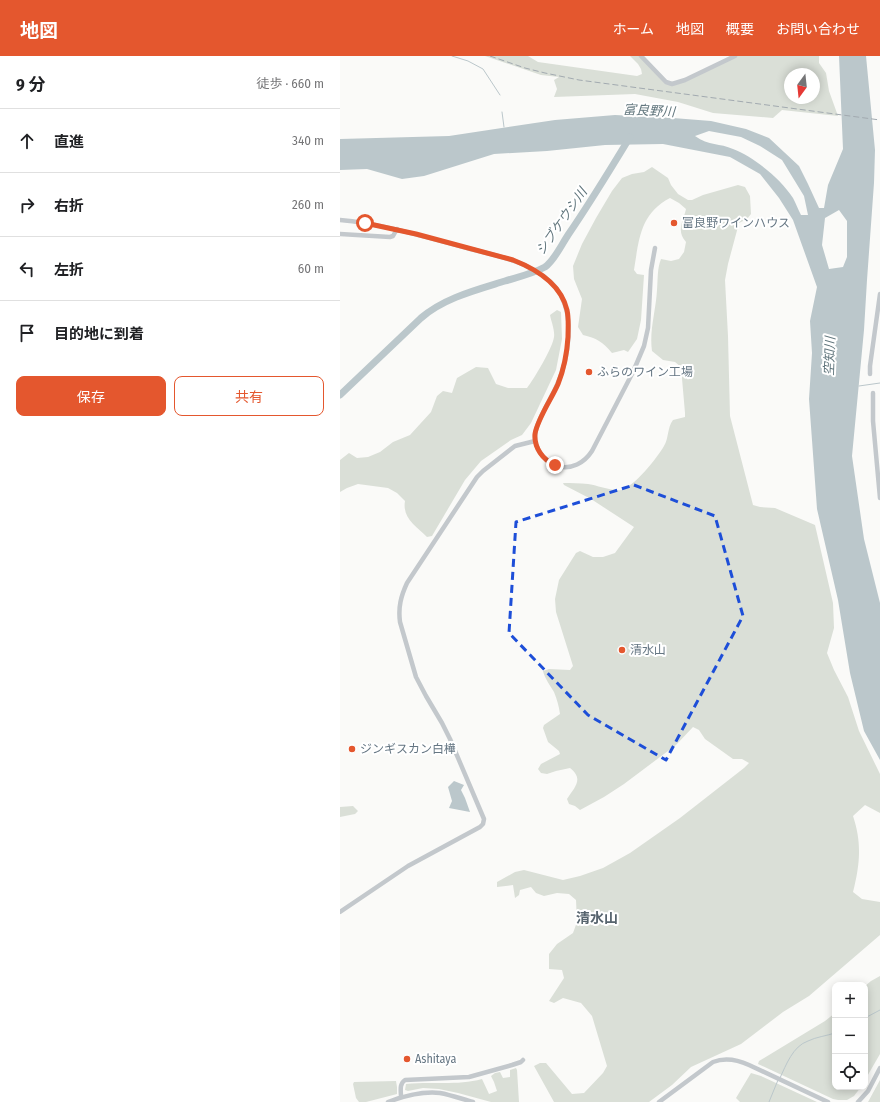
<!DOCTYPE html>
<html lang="ja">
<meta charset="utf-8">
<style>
body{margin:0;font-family:"Fira Sans Condensed","Noto Sans JP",sans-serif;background:#f6f6f6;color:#202124}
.controls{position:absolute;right:12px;bottom:12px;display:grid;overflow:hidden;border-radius:8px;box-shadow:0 2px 10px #0003}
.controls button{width:36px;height:36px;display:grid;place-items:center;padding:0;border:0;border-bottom:1px solid #e0e0e0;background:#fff;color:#202124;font:20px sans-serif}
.compass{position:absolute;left:444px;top:12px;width:36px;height:36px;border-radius:50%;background:#fff;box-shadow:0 2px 10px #0003;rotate:195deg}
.stop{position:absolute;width:12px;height:12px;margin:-9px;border:3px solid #e4572e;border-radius:50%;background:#fff}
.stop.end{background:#e4572e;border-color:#fff;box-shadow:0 1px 4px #0008}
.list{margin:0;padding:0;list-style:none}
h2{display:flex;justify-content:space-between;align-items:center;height:52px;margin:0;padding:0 16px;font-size:17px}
h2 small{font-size:13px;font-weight:400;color:#757577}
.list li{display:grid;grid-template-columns:26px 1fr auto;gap:12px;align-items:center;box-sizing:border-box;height:64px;padding:0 16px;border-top:1px solid #e0e0e0}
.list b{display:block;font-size:15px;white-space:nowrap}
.list em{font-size:13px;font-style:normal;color:#757577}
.actions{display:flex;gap:8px;padding:12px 16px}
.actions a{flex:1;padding:9px 0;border:1px solid #e4572e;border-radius:8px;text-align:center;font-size:14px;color:#e4572e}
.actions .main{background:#e4572e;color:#fff}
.icon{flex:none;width:22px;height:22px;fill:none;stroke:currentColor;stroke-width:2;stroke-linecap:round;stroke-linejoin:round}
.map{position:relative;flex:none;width:540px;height:1046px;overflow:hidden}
header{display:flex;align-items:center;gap:24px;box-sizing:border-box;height:56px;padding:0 20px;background:#e4572e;color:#fff}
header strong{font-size:19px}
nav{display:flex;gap:22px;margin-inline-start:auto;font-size:14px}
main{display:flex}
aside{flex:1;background:#fff}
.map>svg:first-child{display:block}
.green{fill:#dadfd7;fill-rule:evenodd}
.water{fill:#bbc7cb;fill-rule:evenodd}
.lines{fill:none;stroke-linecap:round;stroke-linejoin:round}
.stream{stroke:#bbc7cb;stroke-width:1}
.river{stroke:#bbc7cb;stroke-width:7}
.minor{stroke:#c3c8cc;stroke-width:4.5}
.rail{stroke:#a2aab0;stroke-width:1;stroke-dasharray:6 3;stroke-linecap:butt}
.route{stroke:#e4572e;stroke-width:5}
.marked{fill:none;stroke:#1d4ed8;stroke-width:3;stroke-dasharray:8 5;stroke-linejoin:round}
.poi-dot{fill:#e4572e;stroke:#fff;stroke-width:1.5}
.labels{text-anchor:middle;stroke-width:4;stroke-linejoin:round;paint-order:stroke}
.poi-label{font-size:12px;fill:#657683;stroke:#fff;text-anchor:start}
.water-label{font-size:13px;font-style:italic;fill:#60757c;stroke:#fff}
.quarter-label{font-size:14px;font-weight:bold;fill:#57646e;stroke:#fff}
</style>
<header>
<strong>地図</strong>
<nav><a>ホーム</a><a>地図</a><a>概要</a><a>お問い合わせ</a></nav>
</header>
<main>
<aside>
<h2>9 分<small>徒歩 · 660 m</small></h2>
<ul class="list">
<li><svg class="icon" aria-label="ahead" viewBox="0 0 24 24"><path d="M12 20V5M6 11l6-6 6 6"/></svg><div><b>直進</b></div><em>340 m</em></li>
<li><svg class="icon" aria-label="right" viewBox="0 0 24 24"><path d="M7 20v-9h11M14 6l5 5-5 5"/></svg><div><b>右折</b></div><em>260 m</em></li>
<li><svg class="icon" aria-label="left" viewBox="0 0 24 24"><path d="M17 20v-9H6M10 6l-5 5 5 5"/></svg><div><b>左折</b></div><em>60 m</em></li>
<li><svg class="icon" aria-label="arrive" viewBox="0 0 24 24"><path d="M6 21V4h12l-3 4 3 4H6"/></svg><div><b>目的地に到着</b></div></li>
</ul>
<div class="actions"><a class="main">保存</a><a>共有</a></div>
</aside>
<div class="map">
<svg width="540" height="1046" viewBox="0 0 540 1046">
<rect width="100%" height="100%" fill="#fafaf8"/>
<path class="green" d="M145,0H188L198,6L297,20L302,18L301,13L298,8L290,0H301L322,23L332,28L395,0H479V7L486,17L489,35L498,60L442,54L433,62L373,57L338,46L295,38L214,41L217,33L214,24L219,21L201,19ZM450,18H474V42H450Z
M312,111L328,122L331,129L338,138L348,144H352L363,139L398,129L405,131L410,140L411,158L407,163L399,167L388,208L385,224L388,280L390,360L413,449L420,451L435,452L475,469L493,547L494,572L487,597L494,614L508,641L519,675L540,718V757L525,749L513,760C522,787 520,808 513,836L522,843L540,846V879L469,940L443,956L401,988L351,1011L332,1029L309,1046H214L194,1010L200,1007H206L232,1038L244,1037L263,1017L267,1010L252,960L241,947L223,942L214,947L209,945L224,922L222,914L209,913V898L217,888L233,877L237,866L236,844L229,838L217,837L204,840L196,837L191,831L180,834L179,839L175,842L173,829L157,831V826L175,816L184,814L223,824L240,820L263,812L290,797L340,762L404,712L409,707L402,703H393L365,683L359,674L353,671L336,689L284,728L264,741L240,754L235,750L229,748L227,743C235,731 244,723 230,712L216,715L207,718L201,717L198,713L201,708L220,698L219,695L208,686L203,672L204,669L220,658C219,651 217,643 214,636C210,629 205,623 203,615L209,613L230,614L233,610L216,556L215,543L219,524L236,497L240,495L253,501H263L275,497L294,471L251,443L224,429L223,427C231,427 240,427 248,428C256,429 275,436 281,434C294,431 317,402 324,390C329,382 327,372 333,364L345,361V357L341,311L335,306L323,304L312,295C309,275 316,254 317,234C318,223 317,213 321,203L331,205L339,203L344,196L346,186C336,175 343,166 346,153L339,147L330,142C300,158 299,183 294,214L297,218L304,219L301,264L297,283L288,296L284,294L272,297C263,286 256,282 243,279L238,271L242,243L234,223L233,210L242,188L256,162L272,135L282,122L292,118L304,116Z
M217,254L221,256L222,283L216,314L191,367L182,379L171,384L141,405L125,424L92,480L87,481C76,470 62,462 65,445L57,437L48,432L18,428L7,432L0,436V404L9,397L17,402L28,401L40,396L53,386L70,379L91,356L97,340L103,335L112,337L117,322L136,311L148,312L156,328L168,332H187C194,323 213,291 214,281C215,274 211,265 210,259Z
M13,750L18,755L15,758L0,761V751Z
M540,920V998L525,1024V930L531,925Z
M495,957V1031H521L514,1040L507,1044H498L493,1043L418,1008L419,1005L485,965Z
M176,1012L177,1014L179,1046H151L118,1037L99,1033L83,1032L68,1035L65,1034L66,1028C91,1025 117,1030 142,1023L149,1038L157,1035L154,1026L151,1020L155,1017L160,1016L163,1022L170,1021V1014Z
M411,1017L421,1020L477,1046H400L396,1042Z
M540,1024V1046H528Z
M56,1025L57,1031V1038L26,1046H19L16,1042L13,1028L14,1026Z"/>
<path class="water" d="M499,0H526L535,94L534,127L527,224L524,274L512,400L524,483L540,547V704L524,675L510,617L498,544L477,453L469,343L472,297L470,265L477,231L453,164L439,142L420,118L390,101L323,88L265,89L207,95L154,98L84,120L62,123L27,113L0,114V83L109,80L215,64L275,59L333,62L371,65L406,73L429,82L459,110L468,128L479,152H484L488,129L503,93ZM369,75L401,81L420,90L442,104L464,140L468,159H461C458,153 456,148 453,142C441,123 414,101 393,93C380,87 369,90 355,80ZM499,154L507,165V201L503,211L489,213L482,189L485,162Z
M114,725L124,729L121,734L125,742L130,756L109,752L112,745L108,731Z"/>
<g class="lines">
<path class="stream" d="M112,0L128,5L143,13L160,39
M162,56L164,71
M519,330L540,327
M525,962L540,954
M440,1022C446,1009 453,990 468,985C476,981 486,980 495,977
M429,1046L438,1024"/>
<path class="river" d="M0,339L81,262C104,242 136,234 165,225C178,221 192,218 205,211C214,205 222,188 228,179C250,147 270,114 290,81"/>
<path class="minor" d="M301,0L326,26L332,28L345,24L395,0
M0,164C44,168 85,181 127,192C148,198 170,201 188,211C199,216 210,224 217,233C231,253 230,277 226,300C224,310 221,320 217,329C210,345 193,369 195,385L175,390L143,415L137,421L67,527C61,540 58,551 60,566L76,621L86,640L102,667L110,683L144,763L143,768L140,771L68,810L0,856
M0,178L50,181L53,180L57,173
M530,318V310L540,238
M533,337V365L540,442
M195,385C203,414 235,421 252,395L293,316L304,290L308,272L311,214L315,192
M61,1041C61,1035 59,1028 65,1024L129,1021L172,1009L181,1006L183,1004
M48,1046C64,1040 82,1035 100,1037C111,1039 122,1043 133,1046
M319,1046L373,1006C386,1001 398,1004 409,1009L488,1046
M518,1046L528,1035L540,1012"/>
<path class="rail" d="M150,0L185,12L205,17L239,24L540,64"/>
</g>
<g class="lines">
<path class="route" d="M25,167L76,178L173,204C196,213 221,228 227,254C229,263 228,272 228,281C227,297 224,313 218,328C212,342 197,364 195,378C194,392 203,404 215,409"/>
</g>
<path class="marked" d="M294,429L375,460L403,560L326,704L248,659L169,577L176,466Z"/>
<g class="poi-dot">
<circle cx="334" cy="167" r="4"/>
<circle cx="249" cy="316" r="4"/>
<circle cx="282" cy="594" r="4"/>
<circle cx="12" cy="693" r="4"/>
<circle cx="67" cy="1003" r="4"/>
</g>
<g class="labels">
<g class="poi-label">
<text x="342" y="171">富良野ワインハウス</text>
<text x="257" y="320">ふらのワイン工場</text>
<text x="290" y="598">清水山</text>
<text x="20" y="697">ジンギスカン白樺</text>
<text x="75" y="1007">Ashitaya</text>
</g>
<g class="water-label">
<text transform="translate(309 54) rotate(3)" y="5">富良野川</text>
<text transform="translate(221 165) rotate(-55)" y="5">シブケウシ川</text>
<text transform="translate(489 300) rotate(-88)" y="5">空知川</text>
</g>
<g class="quarter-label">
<text x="257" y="867">清水山</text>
</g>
</g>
</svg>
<div class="controls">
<button>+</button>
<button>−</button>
<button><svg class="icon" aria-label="locate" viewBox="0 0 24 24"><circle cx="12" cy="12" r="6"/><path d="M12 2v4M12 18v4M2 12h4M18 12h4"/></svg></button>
</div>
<svg class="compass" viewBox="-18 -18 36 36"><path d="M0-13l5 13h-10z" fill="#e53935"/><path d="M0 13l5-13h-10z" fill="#757577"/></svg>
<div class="stop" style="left:25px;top:167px"></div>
<div class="stop end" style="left:215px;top:409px"></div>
</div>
</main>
